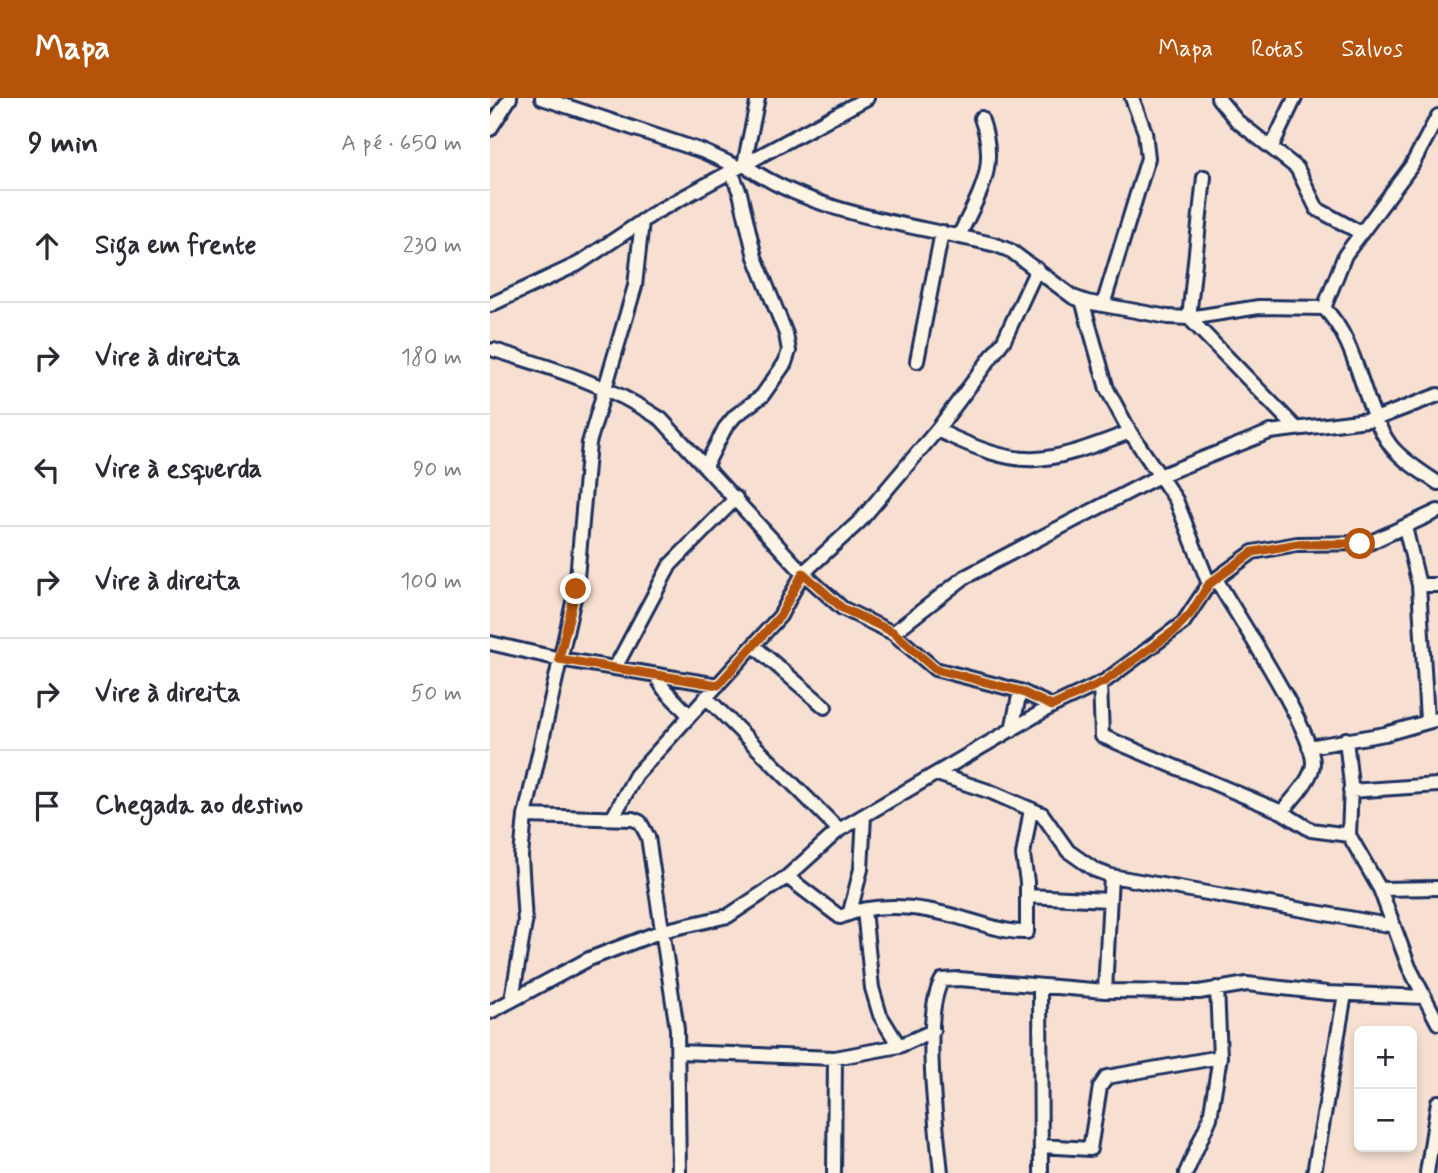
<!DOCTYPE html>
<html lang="pt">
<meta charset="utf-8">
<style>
body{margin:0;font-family:Mynerve,sans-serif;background:#f2f2f3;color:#2b2b33}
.controls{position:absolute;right:21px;bottom:21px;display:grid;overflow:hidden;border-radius:10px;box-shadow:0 4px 10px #0003}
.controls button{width:63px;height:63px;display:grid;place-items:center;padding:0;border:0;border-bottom:2px solid #e1e1e2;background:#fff;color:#2b2b33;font:35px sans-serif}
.stop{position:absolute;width:21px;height:21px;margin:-16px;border:5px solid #b45309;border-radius:50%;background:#fff}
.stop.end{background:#b45309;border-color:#fff;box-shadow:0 2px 7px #0008}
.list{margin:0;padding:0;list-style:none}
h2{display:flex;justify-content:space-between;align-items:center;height:91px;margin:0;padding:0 28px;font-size:30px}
h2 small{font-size:23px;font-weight:400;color:#7c7c81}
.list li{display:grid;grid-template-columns:46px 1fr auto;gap:21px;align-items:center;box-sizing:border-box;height:112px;padding:0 28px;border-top:2px solid #e1e1e2}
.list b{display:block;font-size:26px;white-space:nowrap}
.list em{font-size:23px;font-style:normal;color:#7c7c81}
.icon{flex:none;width:38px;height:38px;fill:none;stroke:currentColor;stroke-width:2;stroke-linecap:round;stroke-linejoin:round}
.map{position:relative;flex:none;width:948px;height:1075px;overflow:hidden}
header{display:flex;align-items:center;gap:42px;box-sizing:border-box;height:98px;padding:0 35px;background:#b45309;color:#fff}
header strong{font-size:33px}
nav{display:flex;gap:38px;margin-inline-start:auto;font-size:24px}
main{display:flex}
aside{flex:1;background:#fff}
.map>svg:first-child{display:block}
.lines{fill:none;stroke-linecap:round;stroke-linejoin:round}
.street-casing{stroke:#1b2f5e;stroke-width:18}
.street{stroke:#fcf5e5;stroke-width:12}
.route{stroke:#b45309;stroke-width:9}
</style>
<header>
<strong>Mapa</strong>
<nav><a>Mapa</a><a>Rotas</a><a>Salvos</a></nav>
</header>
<main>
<aside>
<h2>9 min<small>A pé · 650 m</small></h2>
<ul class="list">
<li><svg class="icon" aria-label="ahead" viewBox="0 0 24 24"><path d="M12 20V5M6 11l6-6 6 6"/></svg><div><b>Siga em frente</b></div><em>230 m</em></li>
<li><svg class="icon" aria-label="right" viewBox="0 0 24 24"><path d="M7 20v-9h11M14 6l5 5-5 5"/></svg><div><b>Vire à direita</b></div><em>180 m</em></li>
<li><svg class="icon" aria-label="left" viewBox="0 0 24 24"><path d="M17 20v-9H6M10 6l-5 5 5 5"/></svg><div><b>Vire à esquerda</b></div><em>90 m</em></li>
<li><svg class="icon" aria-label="right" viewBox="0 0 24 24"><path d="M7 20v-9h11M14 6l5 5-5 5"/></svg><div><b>Vire à direita</b></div><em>100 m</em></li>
<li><svg class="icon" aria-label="right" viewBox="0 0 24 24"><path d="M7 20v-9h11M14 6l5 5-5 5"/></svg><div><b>Vire à direita</b></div><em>50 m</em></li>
<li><svg class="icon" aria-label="arrive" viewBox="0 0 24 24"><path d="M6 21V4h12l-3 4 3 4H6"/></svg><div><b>Chegada ao destino</b></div></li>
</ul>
</aside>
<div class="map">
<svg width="948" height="1075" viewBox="0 0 948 1075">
<rect width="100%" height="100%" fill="#f7e0d2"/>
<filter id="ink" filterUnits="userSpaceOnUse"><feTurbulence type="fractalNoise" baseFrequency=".0143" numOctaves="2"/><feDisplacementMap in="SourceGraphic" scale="14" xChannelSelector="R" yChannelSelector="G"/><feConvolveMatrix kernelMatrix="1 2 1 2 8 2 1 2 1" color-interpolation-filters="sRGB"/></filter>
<g filter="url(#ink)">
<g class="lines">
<g class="street-casing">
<path id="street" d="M52,0L212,53L248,69
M268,0L254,67C328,118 421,126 506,147L521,153L583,199L597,204L678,219L699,220L769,209L834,210C871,248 870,306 901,348C912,362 933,375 948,385
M728,0L747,23L807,70L827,111L871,135
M0,31L20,0
M782,48L805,0
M714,79L699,220L806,330
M469,138C490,94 509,69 491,20
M592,202L617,291L640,334L686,402L719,486
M0,207L88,166L166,114L377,0
M613,207L658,60L655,34L642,0
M834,210L855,157L922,67L948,18
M4,252C63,270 119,287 171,321L313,475L352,510L403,535L445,571L530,593L562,608
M427,263L452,134
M447,332C535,374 552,367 640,334
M216,367L235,330L245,318L272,298L295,265L299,253L296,236L265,159L250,95L241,73
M915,429L929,487L937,622
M726,481C746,516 823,632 823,665C823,681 801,702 792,714
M929,487H948
M403,535L475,479L669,378L780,334L885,321L948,297
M0,545L70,561L228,587
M264,548L335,609
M125,570L180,467L246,400
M166,578L174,591L199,617
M610,586L612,638L792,714L821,732L859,737
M216,599L349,732
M522,632L530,593
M856,641L861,687L859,737L890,791L919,869L948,925
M819,649L895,636L948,621
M447,676L501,694L552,716L578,753L605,772L621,778L904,828
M860,693L948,687
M35,718L143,721L150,724L158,739L187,931L189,1075
M123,719L146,677L290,518L313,475L370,423L447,332L514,242L547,171
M297,779L350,819C389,802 439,810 478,822C496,827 518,835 537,834V784L533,757L541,711
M890,791L948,790
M537,798L619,802
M374,812L382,890L390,917L409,948
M360,814L371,771L374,718
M550,888L551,1075
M615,893L621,778
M22,901L35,825L31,758L35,718L86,491L99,345L145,188L152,123
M0,914L99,861L172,833L238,818L297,779L349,732L562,608L615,583L693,525L719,486L763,454L807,446L879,445L948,413
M189,954L345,960L409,948L443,933
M551,1048L600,1051L610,989L617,979L730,959
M344,1075L345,960
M451,1075C447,1032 431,918 452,882L469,881L615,893L709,894L757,886L837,895L935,899
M696,1075L720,1020L730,959L727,890
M824,1075L855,896
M937,1075L948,1004"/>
</g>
<use href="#street" class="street"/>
</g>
</g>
<g class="lines" filter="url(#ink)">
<path class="route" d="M86,491L69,561L228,587L290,518L313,475L352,510L403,534L445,571L530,593L562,608L615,583L684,533L701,515L719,486L763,454L807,446H870"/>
</g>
</svg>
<div class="controls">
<button>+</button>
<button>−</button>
</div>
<div class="stop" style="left:870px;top:446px"></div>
<div class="stop end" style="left:86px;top:491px"></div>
</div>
</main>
